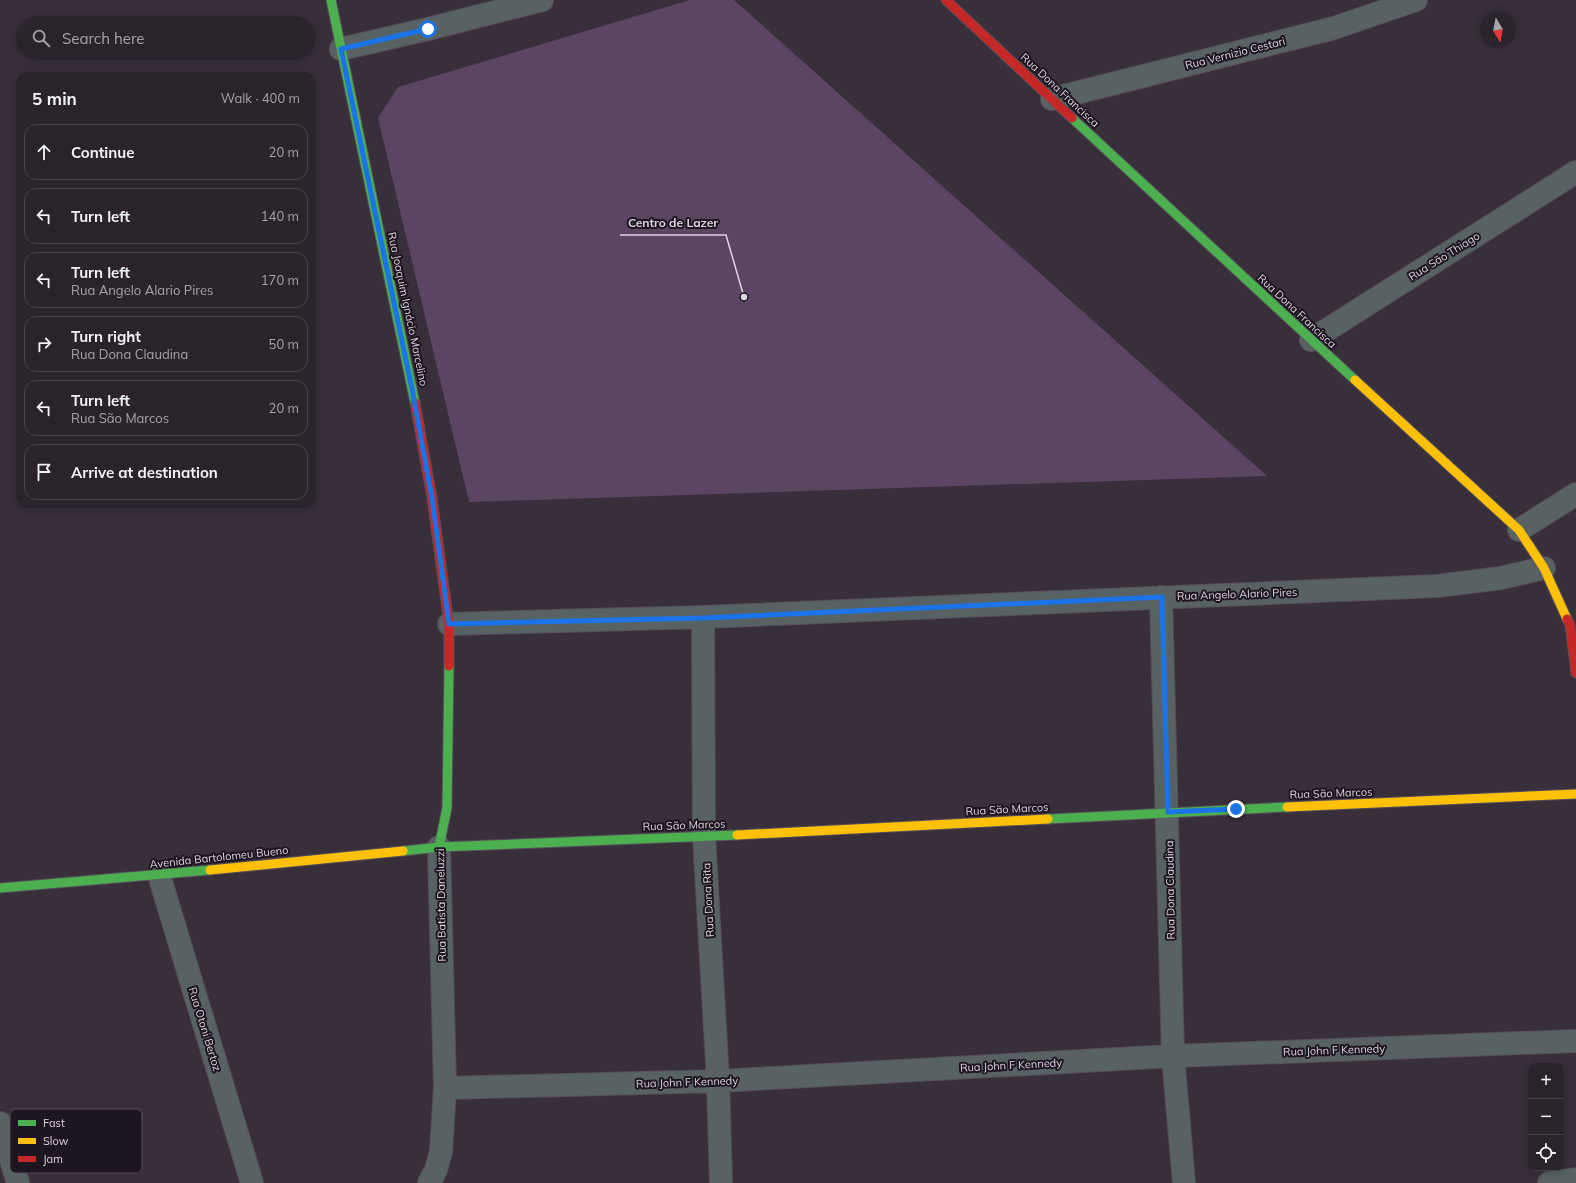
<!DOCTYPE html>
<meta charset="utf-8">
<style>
body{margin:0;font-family:Mulish,sans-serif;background:#362f38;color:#f1f3f6}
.controls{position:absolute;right:12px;bottom:12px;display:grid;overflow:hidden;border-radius:8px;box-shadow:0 2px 10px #0003}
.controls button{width:36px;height:36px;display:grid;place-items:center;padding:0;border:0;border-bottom:1px solid #464048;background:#2a232c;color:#f1f3f6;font:20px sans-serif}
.compass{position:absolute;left:1480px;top:12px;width:36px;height:36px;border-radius:50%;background:#2a232c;box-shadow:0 2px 10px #0003;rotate:170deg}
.stop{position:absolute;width:12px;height:12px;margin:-9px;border:3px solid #1a73e8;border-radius:50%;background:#fff}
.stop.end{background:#1a73e8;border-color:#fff;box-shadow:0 1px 4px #0008}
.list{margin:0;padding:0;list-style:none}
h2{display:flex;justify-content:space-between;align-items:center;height:52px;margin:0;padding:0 16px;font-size:17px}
h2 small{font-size:13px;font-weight:400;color:#a5a4a9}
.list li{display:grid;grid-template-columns:26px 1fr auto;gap:12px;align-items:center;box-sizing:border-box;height:56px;margin:0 8px 8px;padding:0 8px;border:1px solid #464048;border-radius:12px}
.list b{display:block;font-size:15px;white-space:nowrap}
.list p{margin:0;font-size:13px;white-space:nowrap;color:#a5a4a9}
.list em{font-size:13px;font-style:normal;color:#a5a4a9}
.icon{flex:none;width:22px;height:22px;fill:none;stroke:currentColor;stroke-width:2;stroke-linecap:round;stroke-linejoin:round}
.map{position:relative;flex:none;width:1576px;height:1183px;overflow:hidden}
.search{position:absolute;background:#2a232c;box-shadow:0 2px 10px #0003;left:16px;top:16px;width:300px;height:44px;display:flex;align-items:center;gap:10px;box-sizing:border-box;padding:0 14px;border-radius:22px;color:#a5a4a9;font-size:15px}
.panel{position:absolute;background:#2a232c;box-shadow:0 2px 10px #0003;left:16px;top:72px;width:300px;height:436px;border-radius:12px}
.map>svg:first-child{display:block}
.green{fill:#5b4563}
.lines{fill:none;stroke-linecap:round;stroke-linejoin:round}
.street-casing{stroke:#554e58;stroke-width:24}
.fast-casing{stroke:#554e58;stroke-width:11}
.slow-casing{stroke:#554e58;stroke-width:11}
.jam-casing{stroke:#554e58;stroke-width:11}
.street{stroke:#586263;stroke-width:22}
.fast{stroke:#4caf50;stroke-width:9}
.slow{stroke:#ffc107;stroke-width:9}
.jam{stroke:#c62828;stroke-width:9}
.route{stroke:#1a73e8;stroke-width:5}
.labels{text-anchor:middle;stroke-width:4;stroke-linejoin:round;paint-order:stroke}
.street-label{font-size:11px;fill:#dfd4e3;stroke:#1d1520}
.key{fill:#1d1520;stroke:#574e5a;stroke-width:1}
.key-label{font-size:11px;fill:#dfd4e3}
.leader{fill:none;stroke:#dfd4e3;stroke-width:1.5}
.callout-dot{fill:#dfd4e3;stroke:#1d1520;stroke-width:1.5}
.callout-label{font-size:12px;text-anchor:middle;font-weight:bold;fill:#dfd4e3;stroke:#1d1520;stroke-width:4;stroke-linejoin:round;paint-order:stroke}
</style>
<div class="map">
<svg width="1576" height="1183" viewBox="0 0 1576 1183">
<rect width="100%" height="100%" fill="#382f3b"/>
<path class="green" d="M690,0H734L1267,476L469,502L378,118L398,87Z"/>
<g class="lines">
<g class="street-casing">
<path id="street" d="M341,49L428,29L542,0
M1052,99L1334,28L1416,0
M1311,340L1576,172
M1519,530L1576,494
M1161,597L1173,1056L1184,1183
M703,617L704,836L718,1081L721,1183
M449,624L703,617L1437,586L1501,578L1544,568
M159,875L252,1183
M445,1088L718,1081L1173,1056L1576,1041
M0,1123L18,1183
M429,1183L436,1170L441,1151L445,1088L439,847
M1549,1183L1576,1179"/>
</g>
<g class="fast-casing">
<path id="fast" d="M331,0L415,403
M1072,118L1355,380
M1048,819L1287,807
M439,847L447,808L449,666
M403,851L439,847L737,835
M0,888L210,870"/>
</g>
<g class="slow-casing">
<path id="slow" d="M1355,380L1519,530L1544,568L1567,619
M1287,807L1576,794
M737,835L1048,819
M210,870L403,851"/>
</g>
<g class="jam-casing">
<path id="jam" d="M946,0L1072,118
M415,403L432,498L449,624V666
M1567,619L1570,625L1576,673"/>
</g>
<use href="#street" class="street"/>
<use href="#fast" class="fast"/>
<use href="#slow" class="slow"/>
<use href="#jam" class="jam"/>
</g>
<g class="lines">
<path class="route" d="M428,29L341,49L412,389L432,498L449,624L703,618L1162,597L1168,812L1236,809"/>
</g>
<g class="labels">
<g class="street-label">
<text transform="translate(1235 53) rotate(-14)" y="4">Rua Vernizio Cestari</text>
<text transform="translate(1060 90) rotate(43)" y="4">Rua Dona Francisca</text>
<text transform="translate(1444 256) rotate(-32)" y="4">Rua São Thiago</text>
<text transform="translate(408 309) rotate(78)" y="4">Rua Joaquim Ignácio Marcelino</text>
<text transform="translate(1297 311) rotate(43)" y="4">Rua Dona Francisca</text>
<text transform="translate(1237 594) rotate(-2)" y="4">Rua Angelo Alario Pires</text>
<text transform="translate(1331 793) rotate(-2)" y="4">Rua São Marcos</text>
<text transform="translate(1007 809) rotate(-3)" y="4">Rua São Marcos</text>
<text transform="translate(684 825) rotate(-2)" y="4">Rua São Marcos</text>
<text transform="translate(219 857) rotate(-6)" y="4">Avenida Bartolomeu Bueno</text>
<text transform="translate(1170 890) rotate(-91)" y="4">Rua Dona Claudina</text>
<text transform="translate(708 900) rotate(-93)" y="4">Rua Dona Rita</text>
<text transform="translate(441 905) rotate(-91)" y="4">Rua Batista Daneluzzi</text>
<text transform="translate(205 1029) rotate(73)" y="4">Rua Otoni Bertoz</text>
<text transform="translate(1334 1050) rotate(-2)" y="4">Rua John F Kennedy</text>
<text transform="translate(1011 1065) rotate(-3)" y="4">Rua John F Kennedy</text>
<text transform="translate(687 1082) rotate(-2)" y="4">Rua John F Kennedy</text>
</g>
</g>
<rect x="10" y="1109" width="132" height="64" rx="6" class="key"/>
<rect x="18" y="1120" width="18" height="6" fill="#4caf50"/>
<rect x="18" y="1138" width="18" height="6" fill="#ffc107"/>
<rect x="18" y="1156" width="18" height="6" fill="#c62828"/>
<g class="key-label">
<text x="43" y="1127">Fast</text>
<text x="43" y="1145">Slow</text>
<text x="43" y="1163">Jam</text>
</g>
<path class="leader" d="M744 297L726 235H620"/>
<circle class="callout-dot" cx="744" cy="297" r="4"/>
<g class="callout-label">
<text x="673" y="227">Centro de Lazer</text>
</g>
</svg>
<div class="controls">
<button>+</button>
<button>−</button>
<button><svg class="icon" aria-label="locate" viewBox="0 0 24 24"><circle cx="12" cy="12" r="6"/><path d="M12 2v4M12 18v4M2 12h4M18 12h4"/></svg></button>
</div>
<svg class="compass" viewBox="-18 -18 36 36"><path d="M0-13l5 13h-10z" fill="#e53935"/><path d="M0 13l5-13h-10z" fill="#a5a4a9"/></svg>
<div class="stop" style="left:428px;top:29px"></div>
<div class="stop end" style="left:1236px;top:809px"></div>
<div class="search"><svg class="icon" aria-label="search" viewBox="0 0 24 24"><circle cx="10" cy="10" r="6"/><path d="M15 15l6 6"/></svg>Search here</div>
<section class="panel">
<h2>5 min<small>Walk · 400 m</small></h2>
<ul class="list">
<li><svg class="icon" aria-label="ahead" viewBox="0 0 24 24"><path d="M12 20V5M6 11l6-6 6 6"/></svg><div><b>Continue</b></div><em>20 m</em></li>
<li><svg class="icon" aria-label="left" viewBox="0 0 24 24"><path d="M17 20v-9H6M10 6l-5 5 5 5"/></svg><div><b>Turn left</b></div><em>140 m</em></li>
<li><svg class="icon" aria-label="left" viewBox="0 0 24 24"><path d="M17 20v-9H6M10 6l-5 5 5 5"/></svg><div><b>Turn left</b><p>Rua Angelo Alario Pires</p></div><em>170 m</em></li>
<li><svg class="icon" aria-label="right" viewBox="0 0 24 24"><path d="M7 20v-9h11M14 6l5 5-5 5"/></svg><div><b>Turn right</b><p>Rua Dona Claudina</p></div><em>50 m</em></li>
<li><svg class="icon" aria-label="left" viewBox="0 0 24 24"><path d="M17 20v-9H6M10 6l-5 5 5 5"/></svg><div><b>Turn left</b><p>Rua São Marcos</p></div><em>20 m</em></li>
<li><svg class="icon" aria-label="arrive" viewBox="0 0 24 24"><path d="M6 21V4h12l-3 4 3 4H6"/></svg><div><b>Arrive at destination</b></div></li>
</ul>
</section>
</div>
